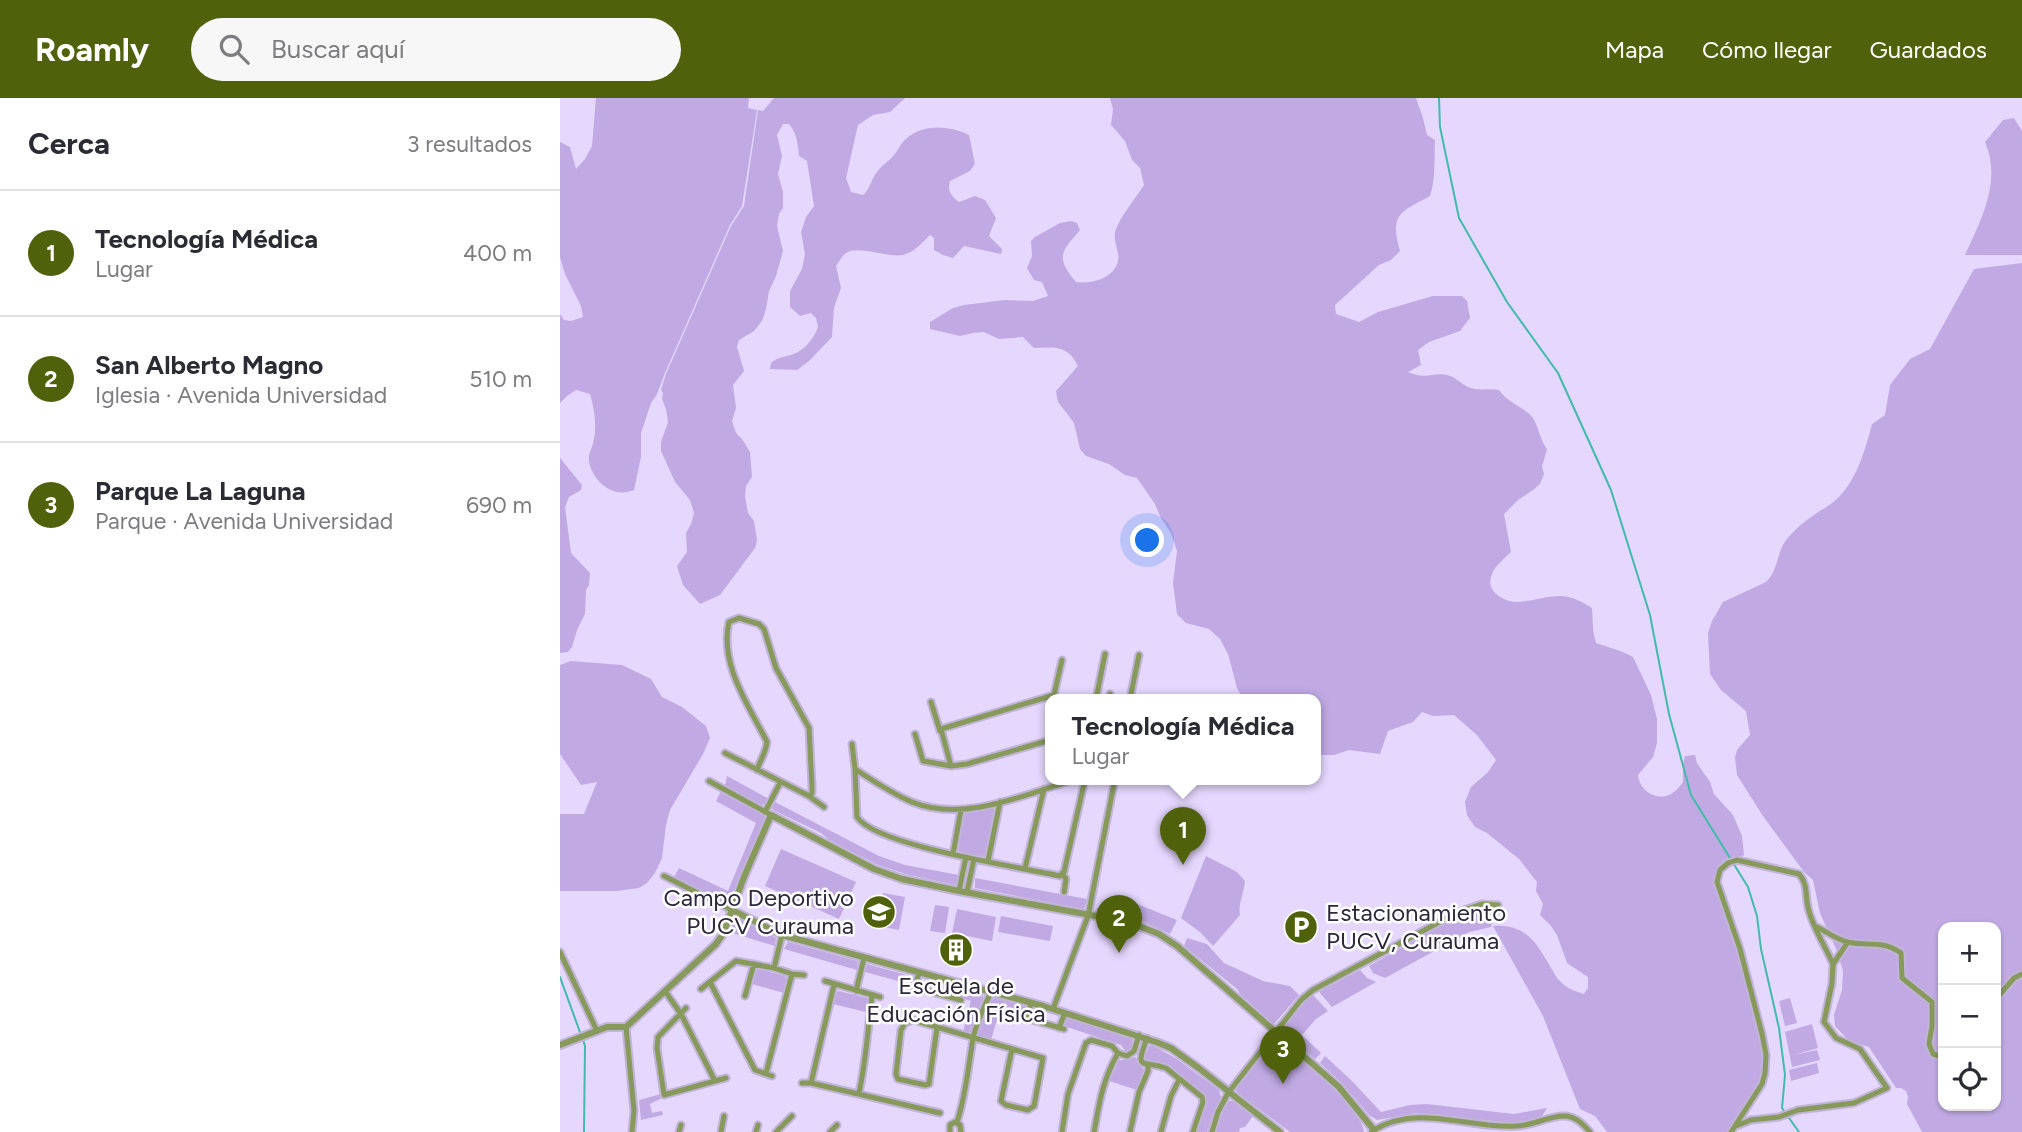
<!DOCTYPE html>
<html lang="es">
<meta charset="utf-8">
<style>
body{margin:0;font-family:Figtree,sans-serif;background:#f7f7f7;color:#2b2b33}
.controls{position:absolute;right:21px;bottom:21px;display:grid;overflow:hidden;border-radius:14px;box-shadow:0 2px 5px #0004}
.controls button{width:63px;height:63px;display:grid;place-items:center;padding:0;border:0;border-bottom:2px solid #e1e1e2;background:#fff;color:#2b2b33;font:35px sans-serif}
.you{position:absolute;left:588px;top:443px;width:24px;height:24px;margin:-18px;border:5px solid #fff;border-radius:50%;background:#1a73e8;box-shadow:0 0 0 10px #1a73e833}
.badge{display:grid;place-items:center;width:46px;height:46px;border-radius:50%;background:#4f620b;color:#fff;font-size:23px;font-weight:700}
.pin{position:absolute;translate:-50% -58px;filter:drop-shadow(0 2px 4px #0008)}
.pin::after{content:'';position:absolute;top:37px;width:24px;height:21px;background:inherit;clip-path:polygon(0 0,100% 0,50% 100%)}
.popup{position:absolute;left:485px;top:596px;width:276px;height:91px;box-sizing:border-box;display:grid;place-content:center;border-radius:14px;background:#fff;filter:drop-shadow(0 2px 5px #0005);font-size:23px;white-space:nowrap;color:#7c7c81}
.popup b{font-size:26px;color:#2b2b33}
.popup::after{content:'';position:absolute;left:50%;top:100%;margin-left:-14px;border:14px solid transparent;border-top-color:#fff}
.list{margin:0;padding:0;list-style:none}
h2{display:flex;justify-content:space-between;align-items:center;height:91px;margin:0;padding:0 28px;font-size:30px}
h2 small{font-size:23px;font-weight:400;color:#7c7c81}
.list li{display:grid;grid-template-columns:46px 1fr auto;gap:21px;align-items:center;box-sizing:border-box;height:126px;padding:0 28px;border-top:2px solid #e1e1e2}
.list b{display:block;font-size:26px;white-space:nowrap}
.list p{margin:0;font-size:23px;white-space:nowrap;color:#7c7c81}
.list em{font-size:23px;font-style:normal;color:#7c7c81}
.icon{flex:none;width:38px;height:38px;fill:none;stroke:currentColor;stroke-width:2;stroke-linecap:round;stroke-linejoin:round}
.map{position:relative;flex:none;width:1462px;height:1034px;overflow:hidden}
header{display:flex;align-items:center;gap:42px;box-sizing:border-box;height:98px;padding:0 35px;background:#4f620b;color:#fff}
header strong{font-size:33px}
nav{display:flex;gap:38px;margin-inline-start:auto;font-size:24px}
.search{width:490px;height:63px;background:#f7f7f7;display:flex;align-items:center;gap:18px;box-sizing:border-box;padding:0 24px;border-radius:38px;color:#7c7c81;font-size:26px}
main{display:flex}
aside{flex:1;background:#fff}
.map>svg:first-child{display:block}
.green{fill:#c1aae4;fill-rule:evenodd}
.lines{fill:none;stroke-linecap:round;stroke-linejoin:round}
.stream{stroke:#42bbab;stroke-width:2}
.minor-casing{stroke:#c1b4d7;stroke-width:9}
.tertiary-casing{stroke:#c1b4d7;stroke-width:10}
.minor{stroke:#87995b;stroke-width:5}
.tertiary{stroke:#87995b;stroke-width:6}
.labels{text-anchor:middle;stroke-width:5;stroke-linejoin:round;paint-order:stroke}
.poi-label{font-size:24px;fill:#2f273a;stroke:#fff;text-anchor:end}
</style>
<header>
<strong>Roamly</strong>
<div class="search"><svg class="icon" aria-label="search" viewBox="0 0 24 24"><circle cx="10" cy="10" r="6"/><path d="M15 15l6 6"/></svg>Buscar aquí</div>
<nav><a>Mapa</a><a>Cómo llegar</a><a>Guardados</a></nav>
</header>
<main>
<aside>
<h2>Cerca<small>3 resultados</small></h2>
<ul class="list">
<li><span class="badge">1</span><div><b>Tecnología Médica</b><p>Lugar</p></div><em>400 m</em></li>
<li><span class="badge">2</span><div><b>San Alberto Magno</b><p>Iglesia · Avenida Universidad</p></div><em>510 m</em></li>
<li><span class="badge">3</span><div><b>Parque La Laguna</b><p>Parque · Avenida Universidad</p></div><em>690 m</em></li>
</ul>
</aside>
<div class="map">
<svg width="1462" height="1034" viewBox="0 0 1462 1034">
<rect width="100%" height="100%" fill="#e5d7fe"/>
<path class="green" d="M36,0H189L188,10L197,12L182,108L170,127L105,275L97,296L91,305L81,335V359L74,392C53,401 32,383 29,363C28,357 31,352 33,346C37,330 35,312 30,296L16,292L7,298L0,305V216L4,222L11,223L23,219L21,208L5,176L0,159V44L10,49L16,71L25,61L32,48Z
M214,0H345L330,14L313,17L298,27L286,80L291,94L303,97C310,92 311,81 317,74C321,68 328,64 333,58C338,53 340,46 346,41C364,25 389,28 409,37L415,66L410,73L390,83C387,93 391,98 399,104L415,98L425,102L436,120L429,138L442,151L441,156L404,148L393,160L383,157L374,152V140L370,137C363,144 353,155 343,157C327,160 298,147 286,155C282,158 279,164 276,168L281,190L274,209L272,239L249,263L237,272L210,271L211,265C217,260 220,260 227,258C242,255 253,243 258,229L256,220L251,215L240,218L230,209V193L242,171L245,156L241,134L246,119L254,108L247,63L239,58C238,46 237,36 229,26H223L217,37L222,58L218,76L223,94V110L219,116L217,128L223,153L216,178L209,193L206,211L202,223L194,233L179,242L177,249L184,273L173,287L176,310L172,323L176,335L182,341L190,354L192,379L186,388L185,398L188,415L194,423L197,442L195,450L160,497L140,506L123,487L117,468L127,454L126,435L131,426L134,415L130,402L115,384L101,353V344L108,324L106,311L102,301L103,295L101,292L106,276L171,128L184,108L198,12L203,13Z
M550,0H856L863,20L867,37L875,42C874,60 876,81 870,98C841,114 829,115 840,153L831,162L819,167L775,207L776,216L799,224L818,214L873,198H902L907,203L910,220L900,233L869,244L858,252L861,267L848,274C866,282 873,274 887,277C896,279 903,288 911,290C920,293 930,290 939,292C949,306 966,310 973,320C979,330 980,342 987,351L982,369L984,376L980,386L973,392L958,402L944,416L951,454C944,461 933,469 931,479C926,495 947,505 959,504C972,503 990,497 1002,498C1014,499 1022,504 1032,510C1033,523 1032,532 1036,545L1063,554L1073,559L1091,597L1097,621V645L1093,659L1078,677C1079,692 1096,704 1111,696C1116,693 1120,688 1123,684V666L1125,658L1135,657L1137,665L1150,684L1154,696L1173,717L1182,738L1184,757L1166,769L1158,781L1201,934L1205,969L1192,999L1171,1034H1047L1035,1018L1020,1011L983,918L933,828C966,826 976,844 991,870C994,874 996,880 1000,883C1007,891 1015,893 1024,896L1028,890V879L1007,865L997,837L991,828L980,817L983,806L976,793L977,784L959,761L927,735L915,729L907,717L905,704L911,689L928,674L936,662L917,637L894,617L873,618L862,614L853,624L828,633L820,656L789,652L774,657H756V601H683L677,590L668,556L660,541L649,531L626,525L617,516L613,485L617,453L611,435L601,420L595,406L577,380L565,377L549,366L526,358L520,351L514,325L498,304L496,293L518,268C508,247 495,249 474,250L463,239L439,241L424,234L413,235L400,238L370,231V224L393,210L404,207L445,202L473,203L488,198L482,184L474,182L467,170L472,158L471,143L475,139L500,125L511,123L517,125L520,132C501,154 495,159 516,184C531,186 554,181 558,163C560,154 553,144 555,135C558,121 576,100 584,87L580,70L572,62L565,43L551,27L553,11Z
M1454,20L1462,33V157H1405C1421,122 1442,83 1425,44L1443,22Z
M1462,165V1034H1362L1347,1006L1348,999L1346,993L1341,990H1336L1309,949L1289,943L1275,928L1274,917L1282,892L1283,873L1277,853L1260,815L1253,782L1244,774L1203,718L1177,677L1175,659L1177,652L1190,637L1186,613L1161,592L1150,576L1148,535L1152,523L1163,504L1206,484C1219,472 1216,454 1227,441C1238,428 1251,418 1265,410C1294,393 1304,356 1312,326L1325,317L1330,287L1350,261L1370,251L1414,171ZM1383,829H1436V1008H1383Z
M0,360L22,387L21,392L9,399L5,409L11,455L30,475L29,487L26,492L25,516L17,532L12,549L8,554L0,555Z
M11,563L62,567L91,581L102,599L122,609L146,628L150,640L143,656L110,712L106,727L102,760L95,775L87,785L79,790L57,793H0V716H24L37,684L21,687L0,656V567Z
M167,678L207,700L205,706L201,707L165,688Z
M161,693L206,718L172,804L169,806L114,779L119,770L168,793L196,725L156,703Z
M215,704L319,758L345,767L399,777L398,785L395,787L345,776L316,766L269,742L261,735L213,712L212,710Z
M434,710L436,713L427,757L422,759L399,753L397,751L405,715Z
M221,751L296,784L279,821L205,788Z
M646,758L677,774L685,783C684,795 678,806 680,817L653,848L640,834L621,820Z
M415,780L527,801L525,809L523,811L415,790Z
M323,795L345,799L339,832L317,828Z
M572,804L617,822L610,836L576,820L538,814L536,811L543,806Z
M375,807L389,809L385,835L370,833Z
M929,810L937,811L931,829L909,834L825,880L813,875L809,868L897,819L909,814Z
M397,811L436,819L432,843L392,835Z
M441,818L493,828L490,843L438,834Z
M176,819L216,840L215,848L169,834L172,820Z
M627,840L647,846L664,865L703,883L730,888L739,897L715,925L713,926L680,896L677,891L624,848Z
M228,844L298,863L297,872L224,851Z
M307,866L354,879L353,887L305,874Z
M199,871L225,878L227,882L224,895L192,886L196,872Z
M800,872L807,880L816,884L772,909L760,895V893Z
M397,889L423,897V901L410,935L403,934L411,903L395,898L394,894Z
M279,893L307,900L308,903L306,914L273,906L276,894Z
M753,897L768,913L756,921L742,937L761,955L755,961L721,933L743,904Z
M435,899L468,909L465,917L440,911L431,942L419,939L418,937C422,924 425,907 435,899Z
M1230,900L1237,925L1225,928L1219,903Z
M509,920L571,940L574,944L572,952L566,954L561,947L504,928L506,921Z
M1252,926L1258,950L1234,957L1257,952L1260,962L1232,969L1225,934Z
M714,940H718C737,958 803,1011 804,1034H730L679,996L676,992L677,987Z
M592,947L617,961L659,992L661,999L647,1034H637L646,1005V998L604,965L586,963L585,959L589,948Z
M765,958L791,982L821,1014L850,1007L867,1006L954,1016L987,1010L981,1020L952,1025L856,1015L817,1022L809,1017L783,986L760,965Z
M575,959L578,961L580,967L585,973L577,992L549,983L559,962H568Z
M1257,965L1259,975L1231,983L1229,972Z
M101,996L102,1000L90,1006L92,1015L102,1013L103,1017L81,1022L79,1002Z
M669,1003H673L693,1018L685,1029L680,1030L679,1034H656L663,1012Z"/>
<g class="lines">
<path class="stream" d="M879,0L880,29L899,120L947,204L998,275L1051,392L1090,517L1109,616L1131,697L1188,789L1197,818L1201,851L1219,930L1225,977L1222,1010L1239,1034
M0,879L21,937
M23,942L25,948L24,1034"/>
<g class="minor-casing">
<path id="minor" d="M536,601L545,556
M549,601L550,596
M570,601L579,557
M371,604L380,633
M355,636L363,663L391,668
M490,642L407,666L391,668L381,631L494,597L502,562
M292,646L295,671L297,719C316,748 460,769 500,778L504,774L524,686L528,681
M165,655L249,698L264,709
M295,671C313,683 333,696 352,704C404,725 463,697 513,682H520L524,686
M197,672C200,662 206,655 207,644C189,608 159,566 169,524L179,520L199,526L204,531L216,570L249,630L252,688V695L249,698
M149,683L211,717
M205,714L220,685
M393,756L401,712
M428,763L440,704
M465,770L484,691
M502,775L506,781L504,794
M104,778L172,812
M399,793L406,759
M407,794L414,761
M1257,829C1267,834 1276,841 1287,844C1308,849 1321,841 1341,855L1342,880L1372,904V928L1369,946L1373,956L1383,959
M0,854L37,933
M214,870L222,837
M265,883L320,899
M151,886L195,972L212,978
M346,887L401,902
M355,889L359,875
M141,891L176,863L214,870L232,876L244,877
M105,893L121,916L155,983
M296,893L304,860
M185,898L194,866
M390,899L395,884
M1436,901L1454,880L1462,876
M126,910L98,939L97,950L104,997L166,980
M493,911L528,818L555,681
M451,916L504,931
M467,920L471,905
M66,929L74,1013L72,1034
M377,930L369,986L365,987L338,981L336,976L341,932L345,925L353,922L483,960L474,1008L468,1012L446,1007L441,1003L452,951
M499,930L505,915
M587,940C574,974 583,962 606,970L642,999L643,1004L633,1034
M206,975L232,876
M242,985H251L380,1015
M251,985L274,887
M299,995C306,963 308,930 312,898
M397,1024C406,997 408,970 413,941C416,925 424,909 431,894
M1176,1028L1191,1022L1219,1019L1238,1012L1294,1005L1327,990L1300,951L1276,940L1264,924L1272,885L1273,866L1288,844
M814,1032C858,1005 909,1031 956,1028C972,1028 988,1018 1004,1018C1015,1018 1023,1026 1030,1034
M119,1034L121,1027
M161,1034L164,1018
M196,1034L198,1027
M216,1034L232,1018
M270,1034L277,1027
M390,1034V1027L395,1024L400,1027L401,1034
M502,1034L508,996L526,945L531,942L552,948L558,955L567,958L574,953L579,937
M534,1034C540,1002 542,984 558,955
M570,1034L579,994L588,973V968
M601,1034L611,998L619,982
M652,1034L658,1014L668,995L741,902L753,892L898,814L922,806L938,807
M1171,1034L1202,986L1205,975L1206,957L1202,936L1180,851L1157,784L1160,772L1168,765L1177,762L1239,776C1248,786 1245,797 1248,809C1251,826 1266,850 1273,866"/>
</g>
<g class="tertiary-casing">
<path id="tertiary" d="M172,812L222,837L483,908L596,944L611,950L640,971L720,1034
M0,947L47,929H66L156,846L163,836L184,779L211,717L314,771L342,781L399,793L569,824L599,836L617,848L779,989L814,1032L812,1034"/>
</g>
<use href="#minor" class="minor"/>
<use href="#tertiary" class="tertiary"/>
</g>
<defs>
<g id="university-disc" transform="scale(1.75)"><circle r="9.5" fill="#4f620b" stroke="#fff"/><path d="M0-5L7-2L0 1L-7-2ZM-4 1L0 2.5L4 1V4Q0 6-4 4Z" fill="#fff"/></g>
<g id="parking-disc" transform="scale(1.75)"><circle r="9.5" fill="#4f620b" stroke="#fff"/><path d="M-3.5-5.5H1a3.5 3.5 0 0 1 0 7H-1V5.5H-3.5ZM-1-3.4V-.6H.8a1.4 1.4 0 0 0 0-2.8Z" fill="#fff"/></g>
<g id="building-disc" transform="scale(1.75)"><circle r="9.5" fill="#4f620b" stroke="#fff"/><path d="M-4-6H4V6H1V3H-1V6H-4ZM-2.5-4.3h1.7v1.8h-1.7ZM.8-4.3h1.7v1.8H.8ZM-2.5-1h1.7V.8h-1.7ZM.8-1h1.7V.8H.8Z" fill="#fff"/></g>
</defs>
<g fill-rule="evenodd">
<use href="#university-disc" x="319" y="814"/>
<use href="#parking-disc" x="741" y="829"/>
<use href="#building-disc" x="396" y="852"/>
</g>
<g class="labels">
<g class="poi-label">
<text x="294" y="808">Campo Deportivo<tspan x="294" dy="28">PUCV Curauma</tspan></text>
<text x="766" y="823" text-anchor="start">Estacionamiento<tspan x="766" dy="28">PUCV, Curauma</tspan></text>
<text x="396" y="896" text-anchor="middle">Escuela de<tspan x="396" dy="28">Educación Física</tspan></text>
</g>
</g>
</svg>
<div class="controls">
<button>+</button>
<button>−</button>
<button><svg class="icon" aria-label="locate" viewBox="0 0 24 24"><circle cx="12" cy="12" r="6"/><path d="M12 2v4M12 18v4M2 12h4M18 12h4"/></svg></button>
</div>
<div class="you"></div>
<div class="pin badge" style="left:623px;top:767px">1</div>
<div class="popup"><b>Tecnología Médica</b>Lugar</div>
<div class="pin badge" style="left:559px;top:855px">2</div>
<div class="pin badge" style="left:723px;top:986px">3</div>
</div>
</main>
